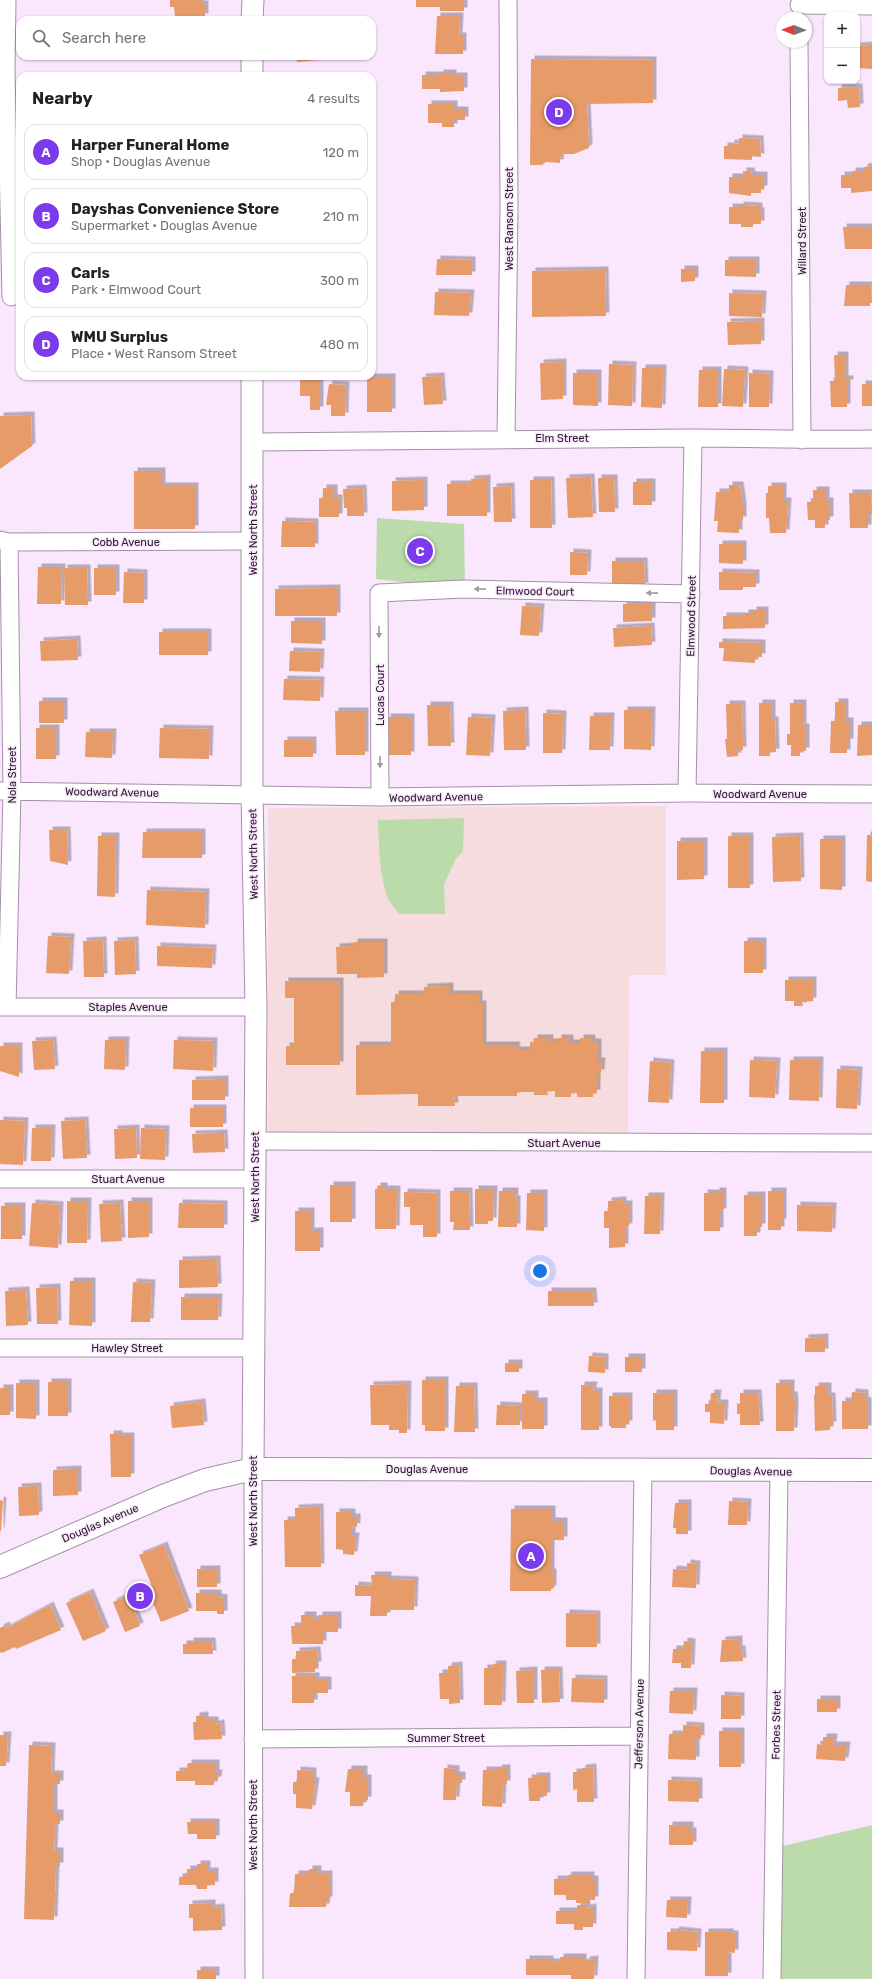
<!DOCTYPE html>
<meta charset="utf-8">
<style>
body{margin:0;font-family:Rubik,sans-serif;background:#f6f6f6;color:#222}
.controls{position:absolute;right:12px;top:12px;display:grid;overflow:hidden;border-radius:8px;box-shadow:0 1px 3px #0004}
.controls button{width:36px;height:36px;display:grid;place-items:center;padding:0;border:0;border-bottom:1px solid #e0e0e0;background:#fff;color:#222;font:20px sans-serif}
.compass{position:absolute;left:776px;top:12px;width:36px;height:36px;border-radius:50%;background:#fff;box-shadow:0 1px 3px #0004;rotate:271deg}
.you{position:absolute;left:540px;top:1271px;width:14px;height:14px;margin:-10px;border:3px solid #fff;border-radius:50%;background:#1a73e8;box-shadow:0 0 0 6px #1a73e833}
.badge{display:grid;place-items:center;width:26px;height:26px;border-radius:50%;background:#7c3aed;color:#fff;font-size:13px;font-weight:700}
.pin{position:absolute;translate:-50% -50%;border:2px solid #fff;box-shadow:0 1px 4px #0006}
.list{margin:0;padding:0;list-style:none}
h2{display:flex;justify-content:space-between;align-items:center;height:52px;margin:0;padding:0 16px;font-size:17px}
h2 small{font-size:13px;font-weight:400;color:#767676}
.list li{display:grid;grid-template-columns:26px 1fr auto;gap:12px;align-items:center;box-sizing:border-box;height:56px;margin:0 8px 8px;padding:0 8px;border:1px solid #e0e0e0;border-radius:12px}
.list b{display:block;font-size:15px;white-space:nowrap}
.list p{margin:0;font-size:13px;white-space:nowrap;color:#767676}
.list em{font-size:13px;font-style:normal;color:#767676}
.icon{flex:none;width:22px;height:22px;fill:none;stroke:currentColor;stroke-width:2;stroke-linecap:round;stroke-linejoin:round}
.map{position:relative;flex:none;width:872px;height:1979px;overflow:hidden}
.search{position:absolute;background:#fff;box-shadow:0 1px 3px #0004;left:16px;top:16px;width:360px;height:44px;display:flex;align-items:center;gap:10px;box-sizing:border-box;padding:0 14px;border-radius:12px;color:#767676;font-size:15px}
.panel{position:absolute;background:#fff;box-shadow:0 1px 3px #0004;left:16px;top:72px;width:360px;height:308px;border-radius:12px}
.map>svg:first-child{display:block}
.education{fill:#f7dcdf}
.green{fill:#bbdbaa}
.building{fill:#e79b68;filter:url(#shadow)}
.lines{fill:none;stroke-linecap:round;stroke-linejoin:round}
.minor-casing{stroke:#a58fa9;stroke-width:19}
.tertiary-casing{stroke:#a58fa9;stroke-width:23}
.secondary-casing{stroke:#a58fa9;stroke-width:24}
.minor{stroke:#fff;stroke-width:17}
.tertiary{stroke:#fff;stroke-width:21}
.secondary{stroke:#fff;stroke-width:22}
.oneway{fill:#9f9b9f}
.labels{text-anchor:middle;stroke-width:3;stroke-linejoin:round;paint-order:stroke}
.street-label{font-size:11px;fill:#29202a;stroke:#fae6fd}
</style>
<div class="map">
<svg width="872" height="1979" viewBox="0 0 872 1979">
<defs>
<filter id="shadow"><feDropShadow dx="3.5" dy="-3.5" stdDeviation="0" flood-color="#0004"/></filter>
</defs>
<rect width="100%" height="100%" fill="#fae6fd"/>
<path class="education" d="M666,806V975H629L628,1136H279L268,1132V808Z"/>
<path class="green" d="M377,518L464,524L465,589L376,579Z
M464,818L463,851L456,859L444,884L445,914H399C395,908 389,902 387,896C379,872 379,844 378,820Z
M872,1825V1979H781L783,1846Z"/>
<path class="building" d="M170,0H201V4H205V17L175,16L174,7H170Z
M416,0H464V11H440V7H416Z
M437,16H460L459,36H463V54H435Z
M872,45V69L857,68V46Z
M296,56H330V59L297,62Z
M531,59L653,60V103L587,104L589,148L574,154H561L560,163L546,162L542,165H530Z
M440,73H453V76H464V91L440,92V89H422V75H440Z
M859,87L860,107L848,108L847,100L838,101V88Z
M428,104H454V110H465V120H454V127H442V123H428Z
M739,138L760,139L761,157L752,156V160L724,159V146H731V143L739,144Z
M872,166V191L851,193V188H841V175H852V171H864V167Z
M743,171H751L752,175H764V189H761V193H751V196L729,193V177H743Z
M740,205L759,206V211H761V224H753V227H741V224H729V207H740Z
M843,227H872V249H845Z
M437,259L472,260V275H436Z
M725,260H756V277L725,276Z
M681,269H695V281L681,282Z
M605,270L606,316L532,317V271Z
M846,285H871L872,303H870V306H844Z
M435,292L471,293L469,316L434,315Z
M729,293L763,294L762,317L729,316Z
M761,321V344L728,345L727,322Z
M834,355H845V379H850V383H847V407H831L830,381H835Z
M563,362V399L541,400L540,363Z
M609,364L633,365L632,406L608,405Z
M642,368H663L662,408L641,407Z
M724,369L745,370L743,407L722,406Z
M699,370H718V407H698Z
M573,373H598V406L573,405Z
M749,373L770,374L769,407H749Z
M300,376H320V410H310V396H300Z
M441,376L443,404L424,405L422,377Z
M367,377H392V412H367Z
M329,384L346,385L345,416H331V405H326Z
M862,384H872V406H862Z
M31,415L32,446L0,469V416Z
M134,471H162V486H195V529H134Z
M591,477L593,517L568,518L566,478Z
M487,478V516H447V484H470L471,479Z
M598,478H614L615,512H599Z
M424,480V510L392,511V481Z
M530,480H551L552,528H530Z
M633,482H652V505H633Z
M729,485H740L743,506V520H739V533L717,532L718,521H714L716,492H729Z
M511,486L512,522H494L493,487Z
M768,486H783V501H788L786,533H770L769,518H766V493H768Z
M323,488H334V498H339V517H319V498H323Z
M363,488L364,516H347V508H344L343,489Z
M813,490H826V501H830V520H825V528H815V520H808L807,502H813Z
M849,493H871L872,514H868V528H850Z
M282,521L315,522V547H281Z
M719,544H743V564L719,563Z
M570,552L588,553L587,575H570Z
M612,561H644L645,586H612Z
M38,567H62L61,604H37Z
M64,568H87L88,605H65Z
M94,568H116V595H94Z
M124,572L144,573V603H123Z
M719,572L756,573V587H743V590H719Z
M337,588V616H275V589Z
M623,604H652V621L623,622Z
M522,606L541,607L539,636L520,635Z
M753,610H765V628L723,629V616H745V613H753Z
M291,621H322V644L291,643Z
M651,626L652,645L614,647L613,628Z
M159,632H208V655H159Z
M77,639L78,660L41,661L40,641Z
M719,642L762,643V657H755V663L723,661L724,648H719Z
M290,651L321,652L320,672L289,671Z
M284,679L321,680L320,701L283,700Z
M39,701H64V723H39Z
M835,702H845V721H850V742H847V753H830L831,721H835Z
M759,703H772V720H775L776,752H770V756H759Z
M790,703H803V727H806V751H800V756H791V745H787V734H790Z
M726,704H742L743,750H738V756L727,757L725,739H727Z
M427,705H450L451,746H428Z
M525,710L526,750H504L503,711Z
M624,710H652L651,750L624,749Z
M335,711H365V755H336Z
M543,713L563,714L562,753H543Z
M590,716H611L610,750H589Z
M387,717H411V755H387Z
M468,717L492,718L490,756L466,755Z
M858,725H872V755L857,756Z
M36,728H56V759H36Z
M160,728L210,729L209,759L159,758Z
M86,732H113L112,758L85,757Z
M284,740H313V757H284Z
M49,830H67L68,865L50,861Z
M143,832H202V858H142Z
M867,835H872V882L866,881Z
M98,836H116L115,897L97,896Z
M728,836H750V888H728Z
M800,836L801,881L773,882L772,837Z
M820,839H842V890L820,889Z
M677,841H704V879L677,880Z
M147,890L206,892L205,928L146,925Z
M48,936L71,937L69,974L46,973Z
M103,940L104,977H84L83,941Z
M135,940L136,974L115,975L114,941Z
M744,941H763V973H744Z
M354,942H384V977L357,978V974H337L336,947L354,946Z
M157,946L213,948L212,968L157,966Z
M785,980H813V1001L802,1002L803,1006H794V1001H785Z
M285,981H340V1065H286V1046H294V998H285Z
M450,986V994H479V1004H483V1045H517L516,1050H530V1042H534V1038H550V1042H558V1038H570V1043H580V1038H592V1042H598V1061H602L601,1073H597V1093H593V1097H577V1093L571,1092V1097H555V1091H547L548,1095H534V1092H517V1096H454L455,1106H418V1094L356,1095V1045H391V1002H395V994H423L424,987Z
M53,1040L55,1069L34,1070L32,1041Z
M105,1040H126L125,1070L104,1069Z
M174,1040L214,1041L213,1071L173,1069Z
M0,1046H19V1077L0,1071Z
M701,1051H724V1103H700Z
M750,1060L777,1061L775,1098L749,1097Z
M790,1060H820L819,1101L789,1100Z
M650,1061L671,1063L669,1103L648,1102Z
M837,1069L859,1070L857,1109L836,1108Z
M225,1079V1100H192V1080Z
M190,1108H223V1127H190Z
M0,1120L25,1121L23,1165L0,1164Z
M85,1120L87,1158L63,1159L61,1121Z
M32,1128H52L51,1161H31Z
M136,1128L137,1158L115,1159L114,1129Z
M141,1128L166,1129L165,1160L140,1159Z
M224,1133L225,1152L193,1153L192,1134Z
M330,1185H352V1222H330Z
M377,1186H384V1189H397L396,1229H375V1189H377Z
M475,1189H494L493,1221H488V1224H475Z
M450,1191H469L470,1230H453L454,1222H450Z
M499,1191H515V1199H517V1227H498Z
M716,1191H723V1212H720V1231H704V1193H716Z
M768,1191H783V1222H781V1230H768Z
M404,1192L437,1193V1237H423V1225H410V1207H404Z
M527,1193H544V1231L526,1230Z
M744,1195H762V1227H757V1236H744Z
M645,1196H661L660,1234H644Z
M623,1200V1204H629V1226L625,1228V1247L609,1248V1228H604V1211H608V1201Z
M67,1201H88L87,1243H67Z
M128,1201H149V1237L128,1238Z
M32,1203L60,1205L58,1248L29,1246Z
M120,1203L122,1241L101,1242L99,1204Z
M179,1203L224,1204V1228H178Z
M797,1205L833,1206L832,1232L797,1231Z
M1,1206H22V1239H1Z
M295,1211H311V1231H320V1251H295Z
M217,1259L218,1287L179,1288V1260Z
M70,1281H92V1326L69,1325Z
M133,1282L152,1283L150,1322H131Z
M57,1287L58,1324H37L36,1288Z
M26,1290L28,1325L6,1326L5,1291Z
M548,1291H593L594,1306H548Z
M181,1297H219L218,1320H181Z
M825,1337V1352H805V1338Z
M589,1356L605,1357V1373L588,1372Z
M625,1357H642V1372H625Z
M505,1363H519V1372H505Z
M422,1380H445V1431H425V1425H422Z
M48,1382H68V1416H48Z
M16,1383H36V1419L16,1418Z
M776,1383H791V1395H794L795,1404L794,1431H776Z
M408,1384L407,1433H399V1430H389V1425H371L370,1385Z
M581,1385H594L593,1391H599V1430H581Z
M456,1386H474L475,1432H454Z
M815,1386H828V1396H832L833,1425H830V1430L815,1431L814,1395H815Z
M0,1388H10V1415H0Z
M852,1392L865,1393V1400L868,1401V1429H842V1401H851Z
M653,1393H674V1430H656V1420L653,1421Z
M711,1393H718L717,1403H725L724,1424L710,1423V1412H705V1404H710Z
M740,1393H758L760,1425H740V1414H737V1403L740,1404Z
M522,1394H535V1401H544V1429H522Z
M609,1396H629V1424H626V1428H611V1426H609Z
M202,1402L204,1425L172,1428L170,1406Z
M497,1405L520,1406V1425H496Z
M110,1434H119V1436H131V1477H111Z
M78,1469V1495L53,1496V1470Z
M38,1486L39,1515L19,1516L18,1487Z
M0,1500L3,1501L1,1531H0Z
M729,1501L748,1502L747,1525H728Z
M675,1503H688V1534H676V1528H673Z
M320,1507L321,1567H285L284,1520H295V1508Z
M511,1509H552V1521H564V1540H551V1572H553V1589H551V1591H510Z
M336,1512H352V1517H357V1527L352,1526V1536H356L354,1555L343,1554V1550L336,1549Z
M164,1545L189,1611L161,1622L153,1603L134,1610L140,1626L125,1632L113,1602L152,1586L139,1555Z
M687,1563L697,1564L696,1588L672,1587L673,1569L687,1570Z
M197,1569H217V1587H197Z
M371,1575H388V1579L415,1580L414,1610H387V1616H370L371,1596H355V1585L372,1586Z
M90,1592L106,1631L83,1641L66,1603Z
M196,1593H218V1597L224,1598V1614H217V1611H196Z
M50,1605L61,1630L16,1649L15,1647L2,1653L0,1652V1628L6,1625L7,1628Z
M566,1613L597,1614V1647H566Z
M301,1615H313V1619H319V1615H338V1632H323V1644H292L291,1626H301Z
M739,1639V1649H742L743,1661L720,1662L722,1640Z
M190,1641H212L213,1654H183V1644H190Z
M684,1641L692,1642L691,1668H681V1663H672L673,1649H683Z
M317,1650L318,1665H315V1672L292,1673V1659H296V1651Z
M493,1664H503L502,1705H484V1668H492Z
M459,1665L460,1703L449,1704V1699H440L439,1673H448V1666Z
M534,1670V1703H517L516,1671Z
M541,1670H559L560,1702L542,1703Z
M292,1676H316V1680H328V1693H314V1703H292Z
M572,1678L604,1679V1703L571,1702Z
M670,1691H694L693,1714L669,1713Z
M721,1695L741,1696V1719H721Z
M817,1699H837V1712H817Z
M205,1715V1720H215V1724L221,1723L222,1739L194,1740L193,1722H196V1716Z
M683,1725L701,1726V1739L696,1738V1760L668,1759L669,1734H683Z
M719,1731H741V1767H719Z
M0,1735H8L6,1766H0Z
M823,1737H834L833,1745H847L845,1761L816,1759L817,1744L823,1745Z
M29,1745L52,1746L51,1774H60V1784H54V1813H60V1824H55L54,1851H60V1866H56L54,1920L24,1919Z
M188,1763H216V1773H219L218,1780H214V1785H195V1781H176V1771H184L183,1768H188Z
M593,1767L594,1802H577V1789L573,1790V1772H582V1768Z
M444,1768L456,1769V1775H462V1783H457L456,1800H443Z
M499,1768H507V1784H503L502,1807L482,1806L483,1770H498Z
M348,1769H364V1778H368V1800H364L363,1806H350V1792H345Z
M297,1770L313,1771V1781H316L312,1809L296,1808V1794H293V1782H297Z
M533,1776H547V1796H540V1801H529L528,1778H533Z
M668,1780L699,1781V1802L668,1801Z
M187,1822H216V1839H197V1834H188Z
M669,1825H690V1831H693V1845H669Z
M197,1864H207V1871H215V1885H207V1889H197L196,1885H179V1877L187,1876V1869H197Z
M309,1869H318V1874H329V1900H327L326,1907H289L290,1893H294L295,1874H309Z
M568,1875H591V1879H595V1900H590V1903H576V1900H566V1895H554V1879H567Z
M667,1900H688L687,1918L666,1917Z
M212,1903V1908L221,1907L222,1930L193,1931V1918H189V1904Z
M577,1905H587V1908L593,1907V1927H583V1930H574V1924H556V1911H577Z
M676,1930L698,1932L697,1951L667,1950V1932H675Z
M705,1932H730V1934H735V1953L728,1952V1976H705Z
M560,1957H583V1962H587L586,1960L595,1959L594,1979H571V1975H526V1959H550V1962H560Z
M197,1970H216V1979H197Z"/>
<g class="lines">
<g class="minor-casing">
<path id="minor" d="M7,0L6,70L11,297
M799,5L872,6
M799,42L802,440
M506,439L509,207L508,0
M252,442C398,440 543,438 688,438C750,438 811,440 872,439
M0,540L9,542L253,541
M0,791L380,797L687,793L872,794
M687,793L693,438
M380,797L379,593L464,589L691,594
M0,1007H256
M7,1007L12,791L9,542
M255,1141L872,1143
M0,1179H256
M0,1348H254
M253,1469L254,1979
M253,1739L638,1736
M636,1979L643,1469
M772,1979L779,1471"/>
</g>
<g class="tertiary-casing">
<path id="tertiary" d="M252,20L253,0
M252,76V56
M252,376V794L256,1007L253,1469"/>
</g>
<g class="secondary-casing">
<path id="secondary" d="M0,1567L163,1496L205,1480L253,1469L872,1470"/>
</g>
<use href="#minor" class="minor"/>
<use href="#tertiary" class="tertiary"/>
<use href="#secondary" class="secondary"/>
</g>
<defs><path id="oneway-solid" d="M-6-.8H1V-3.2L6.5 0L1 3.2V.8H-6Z"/></defs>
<g class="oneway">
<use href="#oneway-solid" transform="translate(480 589) rotate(-179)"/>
<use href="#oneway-solid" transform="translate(652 593) rotate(-179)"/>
<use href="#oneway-solid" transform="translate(379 632) rotate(90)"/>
<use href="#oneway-solid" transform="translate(380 762) rotate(90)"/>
</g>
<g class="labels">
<g class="street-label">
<text transform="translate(509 219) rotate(-90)" y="4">West Ransom Street</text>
<text transform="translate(802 241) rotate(-90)" y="4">Willard Street</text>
<text x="562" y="442">Elm Street</text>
<text transform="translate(253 530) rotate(-90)" y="4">West North Street</text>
<text x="126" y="546">Cobb Avenue</text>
<text transform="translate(535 591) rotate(1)" y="4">Elmwood Court</text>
<text transform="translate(691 616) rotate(-89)" y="4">Elmwood Street</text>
<text transform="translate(380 695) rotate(-90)" y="4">Lucas Court</text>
<text transform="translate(12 775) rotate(-90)" y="4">Nola Street</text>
<text transform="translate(112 792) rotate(1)" y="4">Woodward Avenue</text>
<text x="760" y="798">Woodward Avenue</text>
<text transform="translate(436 797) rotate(-1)" y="4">Woodward Avenue</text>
<text transform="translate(253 854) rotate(-91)" y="4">West North Street</text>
<text x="128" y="1011">Staples Avenue</text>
<text x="564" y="1147">Stuart Avenue</text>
<text transform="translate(255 1177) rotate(-90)" y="4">West North Street</text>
<text x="128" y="1183">Stuart Avenue</text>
<text x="127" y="1352">Hawley Street</text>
<text x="427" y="1473">Douglas Avenue</text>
<text transform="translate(751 1471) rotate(1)" y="4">Douglas Avenue</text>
<text transform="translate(253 1501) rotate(-90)" y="4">West North Street</text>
<text transform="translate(100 1523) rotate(-23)" y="4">Douglas Avenue</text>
<text transform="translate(639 1724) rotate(-89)" y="4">Jefferson Avenue</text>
<text transform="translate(776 1725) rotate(-89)" y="4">Forbes Street</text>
<text x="446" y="1742">Summer Street</text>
<text transform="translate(253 1825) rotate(-90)" y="4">West North Street</text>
</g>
</g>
</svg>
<div class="controls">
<button>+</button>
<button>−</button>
</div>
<svg class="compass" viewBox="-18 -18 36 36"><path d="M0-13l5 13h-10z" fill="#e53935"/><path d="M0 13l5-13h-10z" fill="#767676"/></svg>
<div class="you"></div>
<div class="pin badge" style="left:531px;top:1556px">A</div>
<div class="pin badge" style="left:140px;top:1596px">B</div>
<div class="pin badge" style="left:420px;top:551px">C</div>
<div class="pin badge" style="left:559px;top:112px">D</div>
<div class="search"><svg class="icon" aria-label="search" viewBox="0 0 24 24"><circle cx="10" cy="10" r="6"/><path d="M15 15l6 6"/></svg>Search here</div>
<section class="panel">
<h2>Nearby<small>4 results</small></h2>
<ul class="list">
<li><span class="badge">A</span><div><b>Harper Funeral Home</b><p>Shop · Douglas Avenue</p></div><em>120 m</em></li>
<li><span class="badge">B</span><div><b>Dayshas Convenience Store</b><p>Supermarket · Douglas Avenue</p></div><em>210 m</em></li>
<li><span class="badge">C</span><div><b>Carls</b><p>Park · Elmwood Court</p></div><em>300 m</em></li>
<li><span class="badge">D</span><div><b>WMU Surplus</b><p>Place · West Ransom Street</p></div><em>480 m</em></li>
</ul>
</section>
</div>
